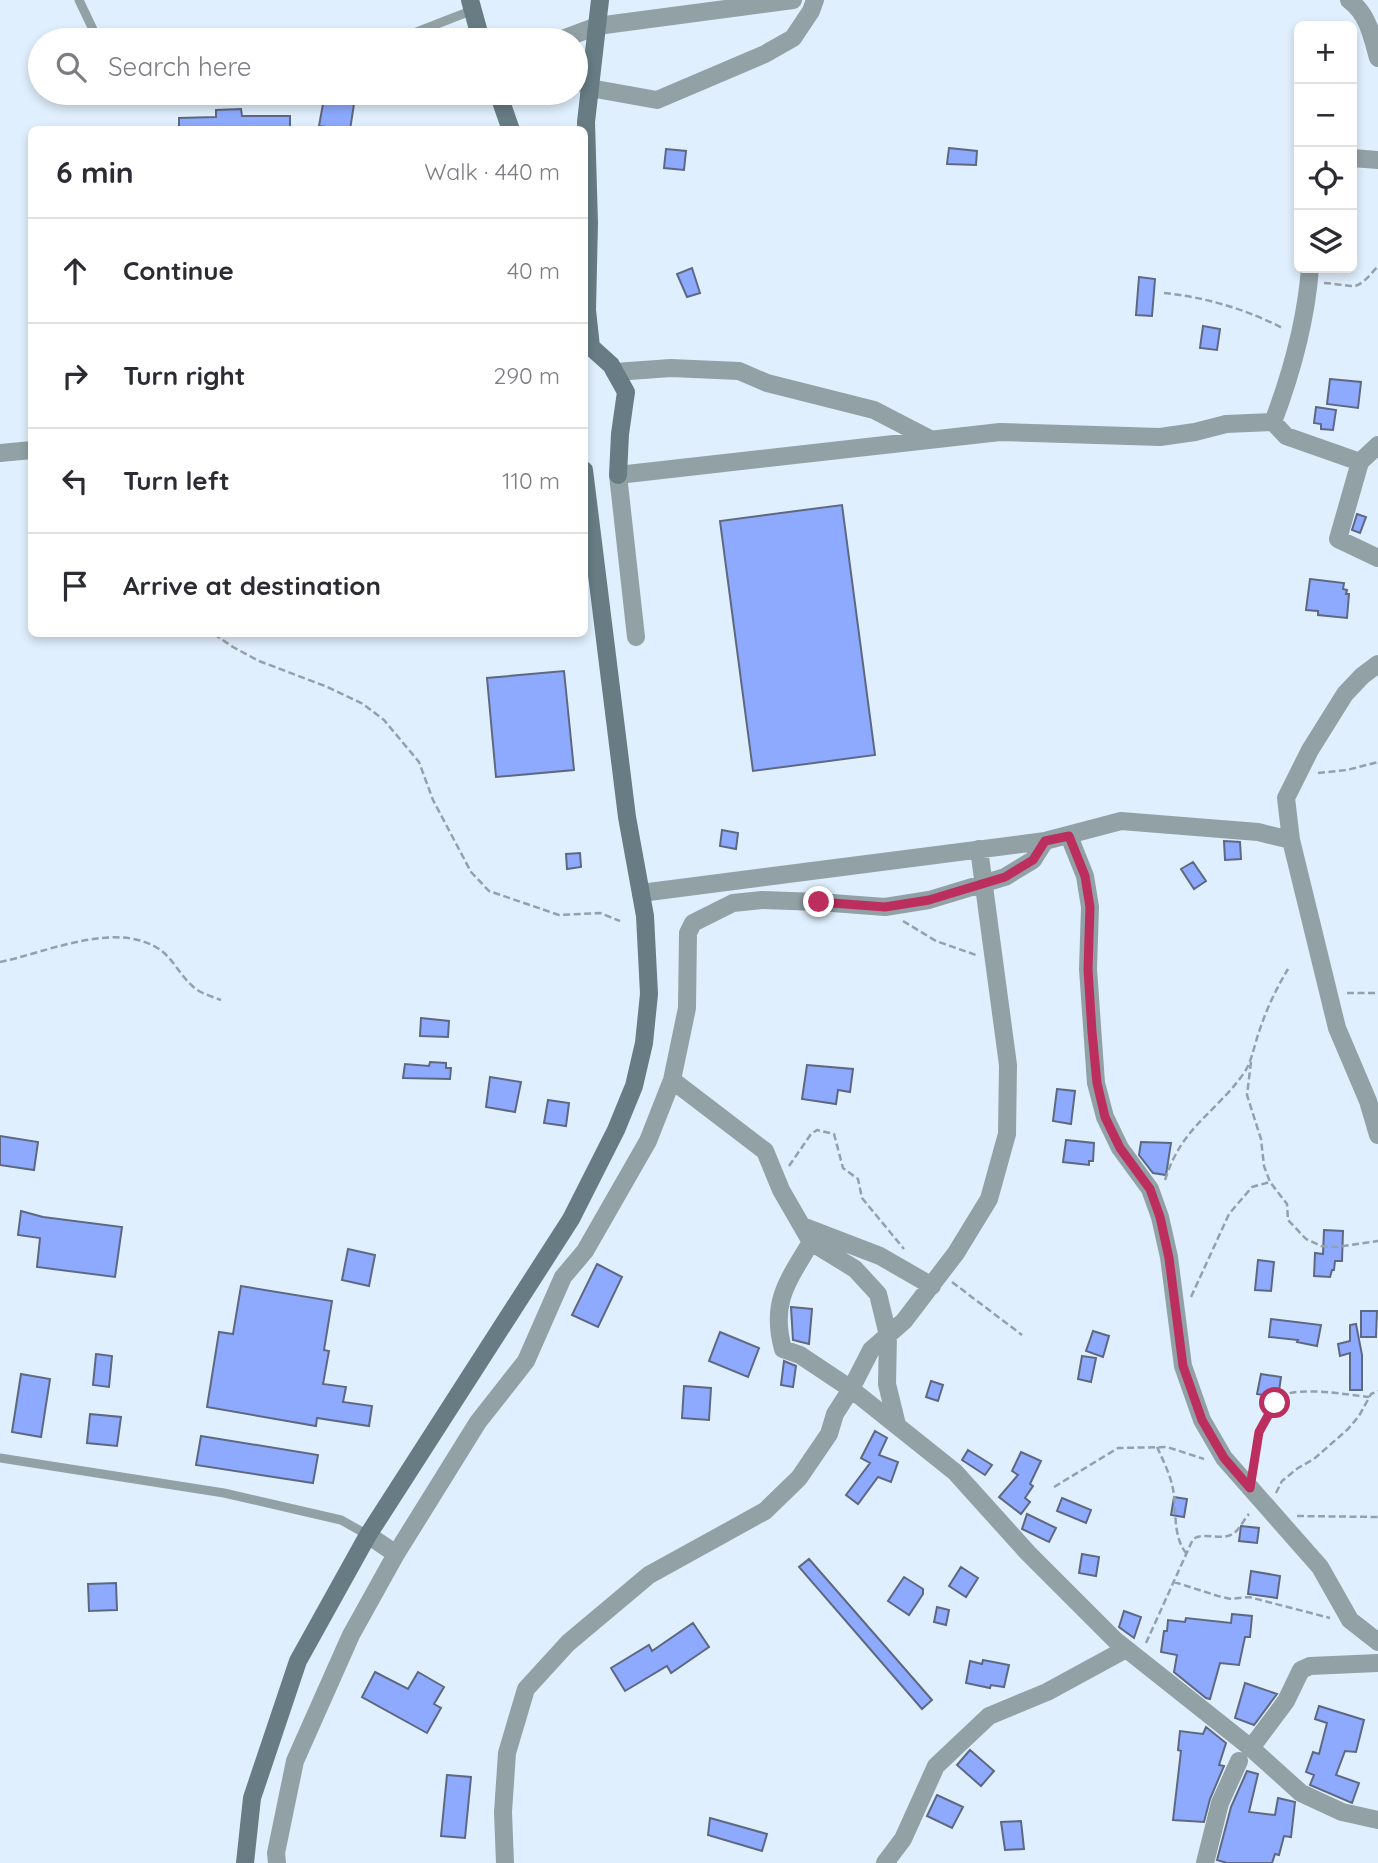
<!DOCTYPE html>
<meta charset="utf-8">
<style>
body{margin:0;font-family:Quicksand,sans-serif;background:#f7f7f7;color:#2b2b33}
.controls{position:absolute;right:21px;top:21px;display:grid;overflow:hidden;border-radius:10px;box-shadow:0 4px 10px #0003}
.controls button{width:63px;height:63px;display:grid;place-items:center;padding:0;border:0;border-bottom:2px solid #e1e1e2;background:#fff;color:#2b2b33;font:35px sans-serif}
.stop{position:absolute;width:21px;height:21px;margin:-16px;border:5px solid #bc2e5d;border-radius:50%;background:#fff}
.stop.end{background:#bc2e5d;border-color:#fff;box-shadow:0 2px 7px #0008}
.list{margin:0;padding:0;list-style:none}
h2{display:flex;justify-content:space-between;align-items:center;height:91px;margin:0;padding:0 28px;font-size:30px}
h2 small{font-size:23px;font-weight:400;color:#7c7c81}
.list li{display:grid;grid-template-columns:46px 1fr auto;gap:21px;align-items:center;box-sizing:border-box;height:105px;padding:0 28px;border-top:2px solid #e1e1e2}
.list b{display:block;font-size:26px;white-space:nowrap}
.list em{font-size:23px;font-style:normal;color:#7c7c81}
.icon{flex:none;width:38px;height:38px;fill:none;stroke:currentColor;stroke-width:2;stroke-linecap:round;stroke-linejoin:round}
.map{position:relative;flex:none;width:1378px;height:1863px;overflow:hidden}
.search{position:absolute;background:#fff;box-shadow:0 4px 10px #0003;left:28px;top:28px;width:560px;height:77px;display:flex;align-items:center;gap:18px;box-sizing:border-box;padding:0 24px;border-radius:38px;color:#7c7c81;font-size:26px}
.panel{position:absolute;background:#fff;box-shadow:0 4px 10px #0003;left:28px;top:126px;width:560px;height:511px;border-radius:10px}
.map>svg:first-child{display:block}
.building{fill:#8daaff;stroke:#5f6881;stroke-width:2}
.lines{fill:none;stroke-linecap:round;stroke-linejoin:round}
.path{stroke:#94a1ac;stroke-width:2.5;stroke-dasharray:7 3.5;stroke-linecap:butt}
.lane{stroke:#92a1a6;stroke-width:9}
.street{stroke:#92a1a6;stroke-width:18}
.secondary{stroke:#677c83;stroke-width:18}
.route{stroke:#bc2e5d;stroke-width:9}
</style>
<div class="map">
<svg width="1378" height="1863" viewBox="0 0 1378 1863">
<rect width="100%" height="100%" fill="#e0effd"/>
<path class="building" d="M325,93L339,95L338,101L354,104L350,130L319,126Z
M241,109L242,116H290V130H179V118L216,117V110Z
M949,148L977,151L976,165L947,164Z
M666,149L686,151L684,170L664,168Z
M692,268L700,293L687,297L677,274Z
M1139,277L1155,279L1152,316L1136,315Z
M1203,326L1220,329L1217,350L1200,348Z
M1330,379L1361,382L1358,408L1327,404Z
M1316,407L1336,410L1333,430L1321,429V424L1314,423Z
M842,505L875,755L753,771L720,521Z
M1357,514L1366,517L1360,533L1352,530Z
M1310,579L1344,583L1343,589L1347,590L1346,594H1349L1347,618L1318,615V611L1306,610Z
M564,671L574,770L496,777L487,678Z
M722,830L738,833L736,849L720,846Z
M1224,841L1240,842L1241,859L1225,860Z
M580,853L581,867L567,869L566,854Z
M1193,862L1206,881L1194,889L1181,869Z
M421,1018L449,1021L448,1037L420,1036Z
M430,1062L446,1063V1068H451L450,1079L403,1078L405,1064L429,1066Z
M807,1065L853,1069L850,1092L838,1090L836,1104L802,1099Z
M490,1077L521,1082L515,1112L486,1107Z
M1057,1089L1075,1091L1071,1124L1053,1121Z
M548,1100L569,1103L566,1126L544,1123Z
M0,1136L38,1142L34,1170L0,1165Z
M1066,1140L1094,1143L1093,1161H1089V1165L1063,1162Z
M1141,1142L1171,1143L1166,1175L1153,1173L1139,1155Z
M21,1211L43,1217L122,1227L115,1277L37,1267L40,1238L18,1235Z
M1324,1230L1343,1231L1342,1261H1335L1334,1270H1332L1330,1277L1314,1276L1315,1253L1323,1254Z
M348,1249L375,1255L369,1286L342,1280Z
M1258,1260L1274,1262L1271,1291L1255,1290Z
M597,1264L622,1277L598,1327L572,1315Z
M241,1286L332,1301L324,1350L329,1351L323,1384L346,1387L343,1402L372,1406L369,1426L317,1418L316,1426L207,1407L219,1332L233,1334Z
M791,1307L812,1309L809,1344L793,1340Z
M1361,1311H1377L1376,1337H1361Z
M1271,1319L1321,1325L1317,1346L1297,1342L1298,1340L1269,1337Z
M1356,1324L1362,1355V1390H1350V1353L1340,1356L1338,1344L1350,1341V1325Z
M1093,1331L1109,1336L1103,1357L1086,1351Z
M720,1332L759,1348L748,1377L709,1361Z
M96,1354L112,1356L109,1387L93,1385Z
M1082,1356L1096,1358L1091,1382L1078,1379Z
M784,1361L796,1366L793,1387L781,1385Z
M21,1374L50,1379L41,1437L12,1432Z
M1261,1374L1281,1377L1278,1398L1257,1394Z
M931,1381L943,1385L938,1401L926,1397Z
M684,1386L711,1388L709,1420L682,1418Z
M90,1414L121,1417L117,1446L87,1443Z
M875,1431L887,1438L879,1455L898,1462L891,1482L878,1477L858,1504L846,1495L870,1463L861,1458Z
M201,1436L318,1455L313,1483L196,1465Z
M968,1450L992,1465L985,1475L962,1460Z
M1021,1452L1041,1461L1030,1484L1033,1486L1025,1498L1030,1502L1021,1514L999,1497L1018,1475L1012,1471Z
M1174,1497L1187,1499L1184,1517L1171,1515Z
M1062,1498L1091,1510L1086,1523L1057,1511Z
M1027,1514L1056,1528L1049,1542L1022,1529Z
M1241,1526L1259,1528L1257,1543L1239,1541Z
M1082,1554L1099,1557L1096,1576L1079,1573Z
M809,1559L932,1700L922,1709L799,1567Z
M961,1567L978,1578L966,1597L949,1586Z
M1251,1571L1280,1576L1277,1598L1248,1594Z
M904,1577L923,1589V1594L909,1615L888,1601Z
M116,1583L117,1610L89,1611L88,1584Z
M937,1607L949,1610L946,1625L934,1622Z
M1124,1611L1141,1617L1134,1638L1119,1627Z
M1232,1614L1252,1616L1250,1637H1245L1239,1665L1220,1663L1210,1699L1206,1698L1174,1672L1177,1655L1161,1652L1164,1631H1167L1168,1620L1185,1622L1186,1618L1231,1623Z
M693,1623L709,1647L671,1673L667,1666L625,1691L611,1668L649,1645L652,1651Z
M983,1660L1009,1665L1004,1687L991,1685L990,1688L966,1683L970,1661L982,1664Z
M375,1672L408,1689L418,1672L444,1687L434,1704L441,1708L427,1733L362,1697Z
M1245,1683L1277,1694L1254,1725L1235,1718Z
M1319,1706L1364,1720L1356,1752L1345,1751L1336,1775L1359,1783L1352,1803L1310,1785L1314,1775L1306,1772L1313,1752L1319,1754L1327,1723L1315,1719Z
M1206,1727L1226,1743L1219,1765L1224,1766L1210,1799L1204,1822L1173,1820L1181,1751L1178,1750L1180,1731L1203,1734Z
M970,1750L994,1771L981,1786L957,1765Z
M1247,1771L1258,1774L1249,1812L1275,1815L1278,1798L1295,1802L1291,1837L1284,1836L1279,1855L1275,1854L1272,1863H1227L1217,1860L1231,1807Z
M447,1775L471,1777L465,1838L441,1836Z
M937,1795L963,1807L952,1828L927,1816Z
M710,1818L767,1834L762,1851L708,1835Z
M1021,1821L1024,1849L1005,1850L1001,1822Z"/>
<g class="lines">
<path class="path" d="M1324,283C1358,285 1354,294 1378,266
M1164,293C1205,297 1249,310 1284,329
M214,634L233,647L259,661L325,686L363,704L384,720L419,762L433,800L471,872L489,891L559,915L600,913L620,921
M1318,773L1347,770L1378,762
M903,921L936,941L976,955
M0,962C45,953 115,920 159,949C174,959 181,978 196,989C203,994 213,997 221,1000
M1347,993H1378
M1251,1062L1247,1095L1261,1139L1264,1166L1270,1182L1287,1204L1288,1220L1306,1239L1321,1246L1336,1247L1378,1241
M789,1166L811,1134L817,1130L834,1134L843,1168L858,1179L862,1198L904,1249
M1165,1180C1182,1126 1215,1114 1244,1073C1252,1061 1254,1046 1259,1032C1266,1010 1276,989 1288,969
M952,1282L1022,1335
M1191,1297L1229,1214L1252,1187L1270,1182
M1157,1447C1163,1460 1170,1474 1173,1489C1177,1509 1172,1535 1186,1553
M1253,1464C1256,1444 1263,1408 1282,1396C1299,1386 1349,1395 1369,1397
M1054,1487L1118,1448L1167,1447L1204,1459
M1276,1493L1282,1481L1298,1468L1314,1459L1348,1429L1359,1416L1371,1394L1378,1391
M1297,1516L1378,1517
M1174,1582L1218,1596L1231,1599L1249,1597L1330,1618
M1146,1643L1193,1539C1205,1531 1222,1542 1234,1533C1240,1529 1244,1519 1249,1514"/>
<path class="lane" d="M79,0L98,40
M396,40L473,10
M154,93H159
M0,1458L224,1493L341,1520L368,1535"/>
<path class="street" d="M1349,0C1368,14 1372,36 1378,58
M560,40L597,26L793,0
M576,78L590,88L657,100L765,54L793,38L811,11L815,0
M1352,158L1378,160
M1310,268C1306,321 1292,372 1273,422L1286,436L1360,462L1378,445
M615,372L671,368L739,371L767,383L874,410L930,439
M0,453L32,450
M1360,462L1338,539L1378,558
M636,637L618,475L1000,432L1160,437L1195,432L1226,424L1273,422
M1378,664L1362,676L1345,694L1310,750L1286,798L1291,840L1337,1028L1368,1101L1378,1135
M1069,836L1085,876L1090,907L1088,969L1096,1083L1105,1117L1120,1148L1150,1189L1160,1217L1169,1257L1183,1366L1202,1420L1224,1458L1320,1567L1350,1620L1378,1642
M979,849L1008,1065L1007,1134L989,1199L956,1253L904,1321L871,1350L851,1389L955,1472L1028,1553L1115,1640L1251,1748L1301,1793L1342,1812L1378,1820
M641,893L1045,841L1121,821L1258,832L1291,840
M802,1226L880,1256L932,1286
M811,1242L855,1269L878,1294L888,1335L887,1384L897,1425
M368,1535L396,1554
M1251,1748L1286,1701L1301,1670L1310,1666L1378,1663
M277,1863L276,1853L295,1761L351,1635L396,1554L478,1422L526,1361L563,1277L585,1251L648,1141L672,1080
M505,1863L503,1812L507,1753L526,1689L568,1643L649,1575L765,1511L799,1478L829,1434L835,1414L851,1389L800,1355L783,1349C770,1302 788,1281 811,1242L781,1190L765,1151L672,1080L687,1008L688,933L693,923L733,903L762,900L819,902L885,907L929,900L1005,877L1033,860L1045,841
M885,1863L903,1839L936,1766L989,1716L1047,1692L1126,1649
M1205,1863L1220,1803L1239,1761"/>
<path class="secondary" d="M470,0L481,40
M600,0L586,122L589,223L587,310L591,347L611,365L626,392L620,434L618,475
M498,93L511,130
M245,1863L252,1798L298,1661L368,1535L571,1219L616,1130L634,1086L644,1043L649,994L645,916L627,817L584,470"/>
</g>
<g class="lines">
<path class="route" d="M819,902L885,907L929,900L1005,877L1033,860L1045,841L1069,836L1085,876L1090,907L1088,969L1092,1032L1097,1083L1105,1117L1120,1148L1150,1189L1160,1217L1169,1258L1183,1366L1202,1420L1224,1458L1250,1488L1259,1432L1275,1403"/>
</g>
</svg>
<div class="controls">
<button>+</button>
<button>−</button>
<button><svg class="icon" aria-label="locate" viewBox="0 0 24 24"><circle cx="12" cy="12" r="6"/><path d="M12 2v4M12 18v4M2 12h4M18 12h4"/></svg></button>
<button><svg class="icon" aria-label="layers" viewBox="0 0 24 24"><path d="M12 4l9 5-9 5-9-5zM3 14l9 5 9-5"/></svg></button>
</div>
<div class="stop" style="left:1275px;top:1403px"></div>
<div class="stop end" style="left:819px;top:902px"></div>
<div class="search"><svg class="icon" aria-label="search" viewBox="0 0 24 24"><circle cx="10" cy="10" r="6"/><path d="M15 15l6 6"/></svg>Search here</div>
<section class="panel">
<h2>6 min<small>Walk · 440 m</small></h2>
<ul class="list">
<li><svg class="icon" aria-label="ahead" viewBox="0 0 24 24"><path d="M12 20V5M6 11l6-6 6 6"/></svg><div><b>Continue</b></div><em>40 m</em></li>
<li><svg class="icon" aria-label="right" viewBox="0 0 24 24"><path d="M7 20v-9h11M14 6l5 5-5 5"/></svg><div><b>Turn right</b></div><em>290 m</em></li>
<li><svg class="icon" aria-label="left" viewBox="0 0 24 24"><path d="M17 20v-9H6M10 6l-5 5 5 5"/></svg><div><b>Turn left</b></div><em>110 m</em></li>
<li><svg class="icon" aria-label="arrive" viewBox="0 0 24 24"><path d="M6 21V4h12l-3 4 3 4H6"/></svg><div><b>Arrive at destination</b></div></li>
</ul>
</section>
</div>
